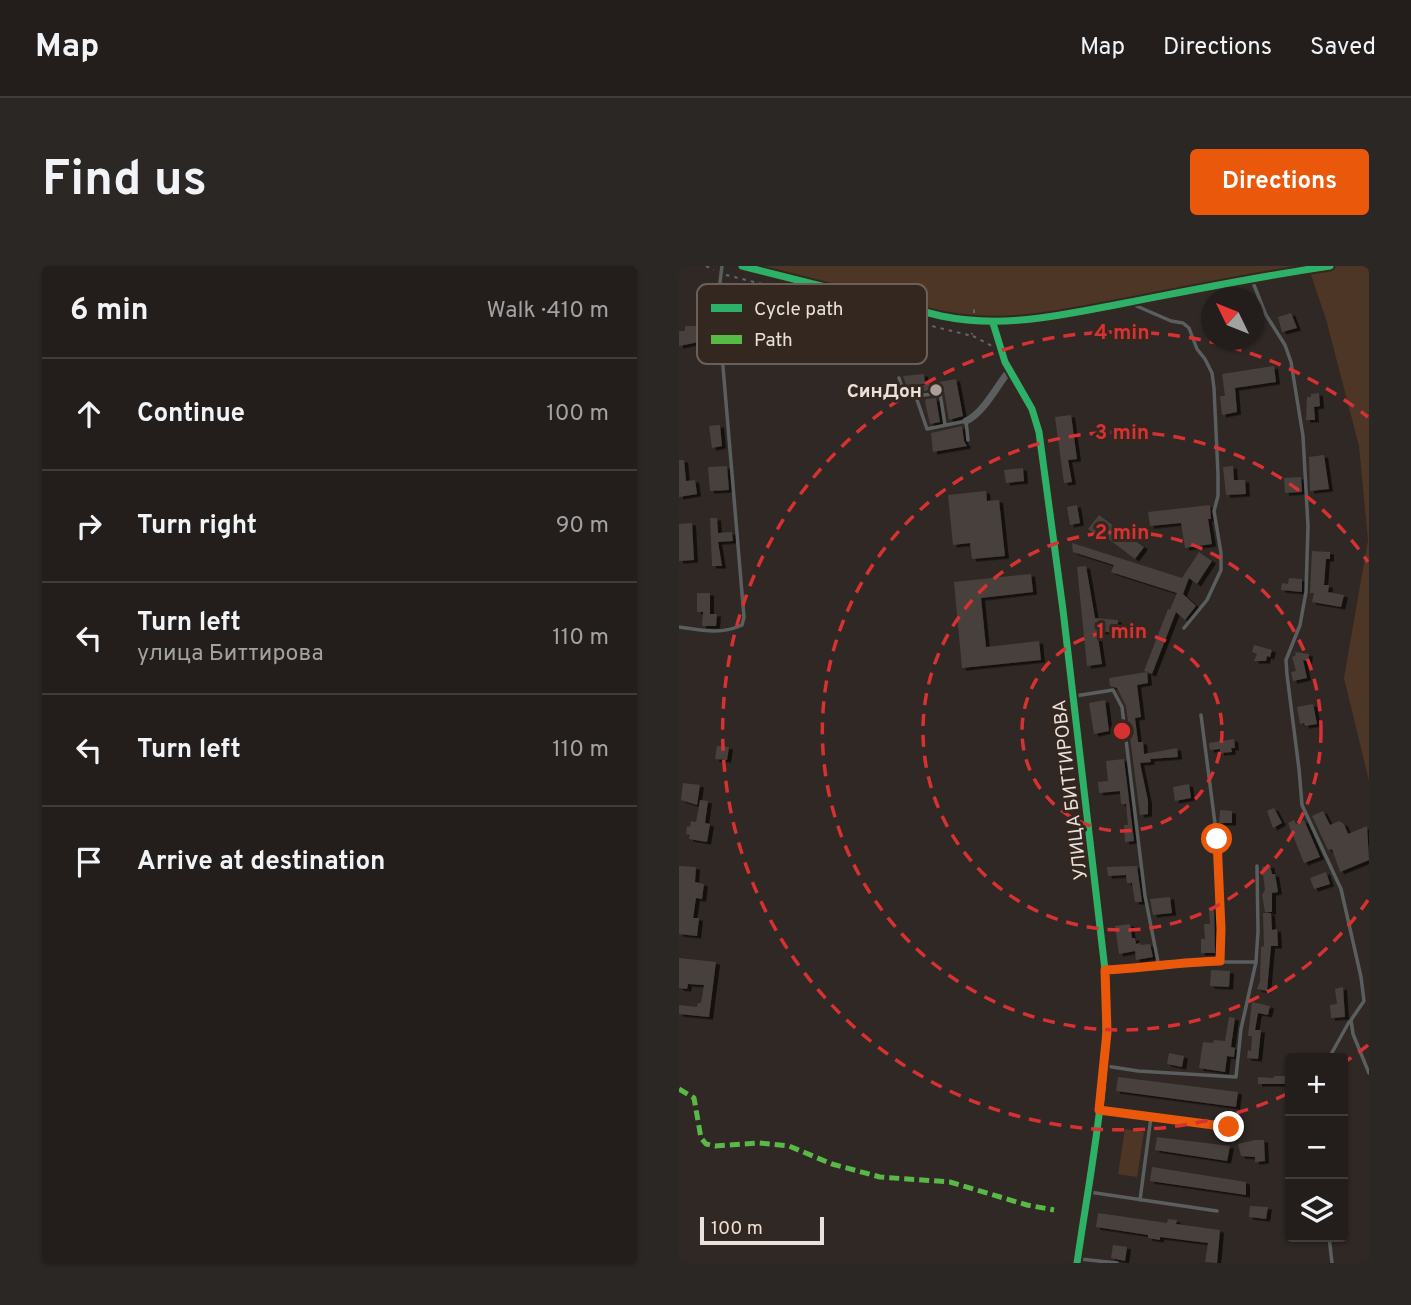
<!DOCTYPE html>
<meta charset="utf-8">
<style>
body{margin:0;font-family:Overpass,sans-serif;background:#2b2724;color:#f1f3f6}
.controls{position:absolute;right:21px;bottom:21px;display:grid;overflow:hidden;border-radius:7px;box-shadow:0 2px 5px #0004}
.controls button{width:63px;height:63px;display:grid;place-items:center;padding:0;border:0;border-bottom:2px solid #403c3a;background:#231e1b;color:#f1f3f6;font:35px sans-serif}
.compass{position:absolute;left:522px;top:21px;width:63px;height:63px;border-radius:50%;background:#231e1b;box-shadow:0 2px 5px #0004;rotate:313deg}
.scale{position:absolute;left:21px;bottom:18px;width:124px;box-sizing:border-box;padding-left:7px;border:4px solid #eae1dc;border-top:0;font-size:19px;line-height:24px;white-space:nowrap;color:#eae1dc;-webkit-text-stroke:5px #34271f;paint-order:stroke}
.stop{position:absolute;width:21px;height:21px;margin:-16px;border:5px solid #ea580c;border-radius:50%;background:#fff}
.stop.end{background:#ea580c;border-color:#fff;box-shadow:0 2px 7px #0008}
.list{margin:0;padding:0;list-style:none}
h2{display:flex;justify-content:space-between;align-items:center;height:91px;margin:0;padding:0 28px;font-size:30px}
h2 small{font-size:23px;font-weight:400;color:#a3a2a3}
.list li{display:grid;grid-template-columns:46px 1fr auto;gap:21px;align-items:center;box-sizing:border-box;height:112px;padding:0 28px;border-top:2px solid #403c3a}
.list b{display:block;font-size:26px;white-space:nowrap}
.list p{margin:0;font-size:23px;white-space:nowrap;color:#a3a2a3}
.list em{font-size:23px;font-style:normal;color:#a3a2a3}
.icon{flex:none;width:38px;height:38px;fill:none;stroke:currentColor;stroke-width:2;stroke-linecap:round;stroke-linejoin:round}
.map{position:relative;flex:none;width:690px;height:997px;overflow:hidden;border-radius:7px}
header{display:flex;align-items:center;gap:42px;box-sizing:border-box;height:98px;padding:0 35px;background:#231e1b;border-bottom:2px solid #403c3a}
header strong{font-size:33px}
nav{display:flex;gap:38px;margin-inline-start:auto;font-size:24px}
.intro{display:flex;align-items:center;justify-content:space-between;box-sizing:border-box;height:168px;padding:0 42px}
h1{margin:0;font-size:49px}
.button{padding:18px 32px;border-radius:7px;background:#ea580c;color:#fff;font-size:24px;font-weight:700}
main{display:flex;gap:42px;padding:0 42px}
aside{flex:1;background:#231e1b;border-radius:7px;box-shadow:0 2px 5px #0004}
.map>svg:first-child{display:block}
.green{fill:#4e3626}
.building{fill:#47413e;filter:url(#shadow)}
.lines{fill:none;stroke-linecap:round;stroke-linejoin:round}
.path{stroke:#656765;stroke-width:2;stroke-dasharray:3.5 5;stroke-linecap:butt}
.service{stroke:#5a5e5f;stroke-width:3.5}
.minor{stroke:#5a5e5f;stroke-width:7}
.tertiary{stroke:#5a5e5f;stroke-width:10}
.quiet{stroke:#58b947;stroke-width:5;stroke-dasharray:10 5;stroke-linecap:butt}
.cycleway-casing{stroke:#34271f;stroke-width:11}
.cycleway{stroke:#2db169;stroke-width:7}
.route{stroke:#ea580c;stroke-width:9}
.ring{fill:none;stroke:#d73131;stroke-width:3.5;stroke-dasharray:12 9}
.poi-dot{fill:#a9a09c;stroke:#34271f;stroke-width:2.5}
.labels{text-anchor:middle;stroke-width:6;stroke-linejoin:round;paint-order:stroke}
.poi-label{font-size:19px;font-weight:bold;fill:#eae1dc;stroke:#34271f;text-anchor:end}
.street-label{font-size:19px;fill:#eae1dc;stroke:#34271f}
.key{fill:#34271f;stroke:#6b5f58;stroke-width:2}
.key-label{font-size:19px;fill:#eae1dc}
.centre{fill:#d73131;stroke:#34271f;stroke-width:3.5}
.ring-label{font-size:21px;text-anchor:middle;font-weight:bold;fill:#d73131;stroke:#34271f;stroke-width:6;stroke-linejoin:round;paint-order:stroke}
</style>
<header>
<strong>Map</strong>
<nav><a>Map</a><a>Directions</a><a>Saved</a></nav>
</header>
<div class="intro"><h1>Find us</h1><a class="button">Directions</a></div>
<main>
<aside>
<h2>6 min<small>Walk · 410 m</small></h2>
<ul class="list">
<li><svg class="icon" aria-label="ahead" viewBox="0 0 24 24"><path d="M12 20V5M6 11l6-6 6 6"/></svg><div><b>Continue</b></div><em>100 m</em></li>
<li><svg class="icon" aria-label="right" viewBox="0 0 24 24"><path d="M7 20v-9h11M14 6l5 5-5 5"/></svg><div><b>Turn right</b></div><em>90 m</em></li>
<li><svg class="icon" aria-label="left" viewBox="0 0 24 24"><path d="M17 20v-9H6M10 6l-5 5 5 5"/></svg><div><b>Turn left</b><p>улица Биттирова</p></div><em>110 m</em></li>
<li><svg class="icon" aria-label="left" viewBox="0 0 24 24"><path d="M17 20v-9H6M10 6l-5 5 5 5"/></svg><div><b>Turn left</b></div><em>110 m</em></li>
<li><svg class="icon" aria-label="arrive" viewBox="0 0 24 24"><path d="M6 21V4h12l-3 4 3 4H6"/></svg><div><b>Arrive at destination</b></div></li>
</ul>
</aside>
<div class="map">
<svg width="690" height="997" viewBox="0 0 690 997">
<defs>
<filter id="shadow"><feDropShadow dx="4" dy="2.5" stdDeviation="0" flood-color="#0009"/></filter>
</defs>
<rect width="100%" height="100%" fill="#2f2824"/>
<path class="green" d="M63,0H690V515L665,412L689,274L680,180L647,53L630,3L314,57Z
M446,863L465,866L458,911L439,908Z"/>
<path class="building" d="M612,47L618,62L603,66L599,51Z
M6,60H19L20,76L0,80V65H6Z
M595,100L597,116L556,122L558,146L543,149L541,130H546L543,108Z
M245,108L246,118L227,119L224,110Z
M277,113L284,150L270,154L265,125L261,123L245,125L244,119Z
M640,127L641,140L635,141L636,154H627L628,131H632V128Z
M257,132L261,156L251,158L246,136L247,133Z
M392,149L398,193L389,194L393,216L385,217L376,151Z
M41,159L43,180L33,182L30,160Z
M283,160L285,175L288,180L254,186L252,167Z
M645,189L650,223L631,225L630,191Z
M0,194H5L7,215L16,214L18,228L0,231Z
M48,200L50,224L31,225L29,201Z
M554,200L555,214H566L567,228L547,229L544,201Z
M344,202L345,215L327,217L325,204Z
M622,211L623,226L606,227L605,212Z
M307,225L308,235L320,234L326,290L293,293L291,277L274,279L269,229Z
M398,239L401,257L391,259L388,241Z
M531,239L532,253H529L533,278L506,282L502,257L471,260L469,246Z
M420,249L465,281L456,293L420,266L418,269L409,263Z
M31,252H38L39,267L53,266L54,275L39,276L43,300H33Z
M13,257L15,294L0,295V258Z
M393,277L503,312L520,286L533,295L518,318L510,312L504,328L517,340L506,354L497,346L473,408L465,405L489,343L491,344L498,327L432,306L435,299L394,286Z
M633,285L651,286V293H647L645,319H650L649,326L665,329L662,341L633,336L635,327H631Z
M407,300L416,352L439,354L438,367L418,365L423,398L408,400L398,301Z
M352,308L354,326L302,332L307,381L360,375L362,394L283,402L275,316Z
M610,312L623,313V326L602,324L603,317L609,318Z
M18,327H31V348H38L37,360H23L24,346H18Z
M575,379L593,384L591,391L588,390L587,395H575L578,388L573,386Z
M616,386L630,388L629,395L624,394L628,412L614,415L612,406L617,405L613,391L617,389Z
M468,406L469,417L458,419L462,451L456,452L459,476H464L465,488L498,482L499,491L471,493L472,496L461,497L469,535V548L461,549L447,440L438,422L431,420L430,412Z
M426,434L430,465L415,468L410,437Z
M634,438L638,458L626,460L625,457L621,458L618,441Z
M555,473L556,482H552L553,486L541,487V483L531,484L530,477Z
M38,480L50,481L48,494L36,493Z
M445,493L455,575L446,576L445,559H449L447,538H442L441,525L420,527L419,516L429,515L427,495Z
M4,517L21,519L18,539L2,534Z
M510,518L512,532L496,535L494,521Z
M21,534L29,535L26,557L31,558L28,576L10,573L11,569L7,568L8,560L11,561L12,555L17,556Z
M595,542L603,557L594,562L588,545Z
M541,544L553,545V557H540Z
M644,545L651,559L660,555L665,558L669,568L688,560L690,594L661,606L653,583L649,584L633,550Z
M615,554L617,558L625,554L641,591L625,597L609,557Z
M591,599L593,608H596L599,626L593,627V646H586L583,629L586,624L583,601Z
M0,600L17,601L16,616L25,618L23,633L17,632L14,652H20L18,670L0,668Z
M458,600L463,636H456L453,617H448L447,609L429,610L428,601Z
M647,606L651,618L635,623L631,612Z
M491,631L493,647L474,649L471,633Z
M535,641L536,687H522V673H526L525,658H531L530,642Z
M584,647H592L593,664L598,663L599,680H592L588,725L578,723L581,715L582,681L585,680Z
M451,658L453,672H456L457,678L461,677L462,679L471,678L474,691L457,694L456,685L440,688L436,660Z
M0,692L37,696L30,751L0,748V739L18,741L19,737H22L25,719L9,718L8,723L0,722Z
M532,704L551,705L550,721L531,720Z
M664,721L666,751L652,752L651,739L658,738L656,723Z
M573,736L591,740L589,749L579,747L576,764H582L579,793L568,792L569,784L572,785L573,770H569Z
M550,751L556,752L552,781L556,782L555,791L548,790L546,806L520,802L524,776L534,777L535,774L546,775Z
M490,787L505,790L503,801L488,798Z
M595,810H608L607,818H579V811L595,812Z
M439,811L559,826L557,841L437,825Z
M478,871L551,880L548,895L476,884Z
M576,874H585L586,895L576,896V891L562,890L559,878Z
M473,901L567,916V929L471,915Z
M571,940L589,941L587,953L570,951Z
M419,947L488,957L489,953L498,954L497,958L541,964L538,997L526,996L529,977L481,971V974L469,972V969L417,961Z
M434,979L448,981L446,995L432,992Z"/>
<g class="lines">
<path class="path" d="M27,0L35,4
M47,9L293,70V67
M295,47V40
M294,70L313,80"/>
<path class="service" d="M573,14L587,49L606,79L612,96L624,170L629,260L627,326L621,359L607,394L608,409L620,503L623,539L662,623L682,711L685,735L672,754L674,768L690,807
M453,38L492,55L504,57L510,62L518,83L526,93L533,107L535,122L539,208V230L535,245L542,287V304L528,334L505,362
M220,112L224,124L234,122L248,163L287,155L289,174
M237,130L261,127L266,159
M0,361C21,364 43,369 63,359L65,351L41,65V16L43,0
M396,430L434,424L443,441L466,630L480,701
M522,449L538,573L541,695
M428,704L480,701L497,696H577
M650,792L670,756
M427,800L459,805L557,811L562,763L577,696L579,665L578,600
M422,845L550,861
M410,926L538,945
M461,934L472,851
M650,971L653,997
M401,993L438,997"/>
<path class="minor" d="M287,155C305,147 318,119 331,104"/>
<path class="tertiary" d="M63,0L262,50C325,63 383,49 446,37C514,24 582,10 651,0
M314,57L326,96L353,143L360,166L384,344L426,704C433,802 412,900 398,997"/>
<path class="quiet" d="M0,823L15,832L22,872L27,878L36,880L80,877L110,880L153,898L201,911L271,916L348,939L375,944"/>
<g class="cycleway-casing">
<path id="cycleway" d="M63,0L262,50C325,63 383,49 446,37C514,24 582,10 651,0
M314,57L326,96L353,143L360,166L384,344L426,704C433,802 412,900 398,997"/>
</g>
<use href="#cycleway" class="cycleway"/>
</g>
<g class="lines">
<path class="route" d="M538,573L542,663L541,695C502,696 465,702 426,704L428,766L420,844L550,861"/>
</g>
<g class="ring">
<circle cx="443" cy="465" r="100"/>
<circle cx="443" cy="465" r="199"/>
<path d="M689 634A299 299 0 1 1 689 296"/>
<path d="M689 779A399 399 0 0 1 666 796M608 828A399 399 0 1 1 689 151"/>
</g>
<circle class="poi-dot" cx="257" cy="124" r="7"/>
<g class="labels">
<g class="poi-label">
<text x="243" y="131">СинДон</text>
</g>
<g class="street-label">
<text transform="translate(390 524) rotate(-97)" y="7">УЛИЦА БИТТИРОВА</text>
</g>
</g>
<rect x="18" y="18" width="230" height="80" rx="10" class="key"/>
<rect x="32" y="38" width="31" height="8" fill="#2db169"/>
<rect x="32" y="69" width="31" height="9" fill="#58b947"/>
<g class="key-label">
<text x="75" y="49">Cycle path</text>
<text x="75" y="80">Path</text>
</g>
<circle cx="443" cy="465" r="10" class="centre"/>
<g class="ring-label">
<text x="443" y="73">4 min</text>
<text x="443" y="173">3 min</text>
<text x="443" y="273">2 min</text>
<text x="443" y="372">1 min</text>
</g>
</svg>
<div class="controls">
<button>+</button>
<button>−</button>
<button><svg class="icon" aria-label="layers" viewBox="0 0 24 24"><path d="M12 4l9 5-9 5-9-5zM3 14l9 5 9-5"/></svg></button>
</div>
<svg class="compass" viewBox="-18 -18 36 36"><path d="M0-13l5 13h-10z" fill="#e53935"/><path d="M0 13l5-13h-10z" fill="#a3a2a3"/></svg>
<div class="scale">100 m</div>
<div class="stop" style="left:538px;top:573px"></div>
<div class="stop end" style="left:550px;top:861px"></div>
</div>
</main>
